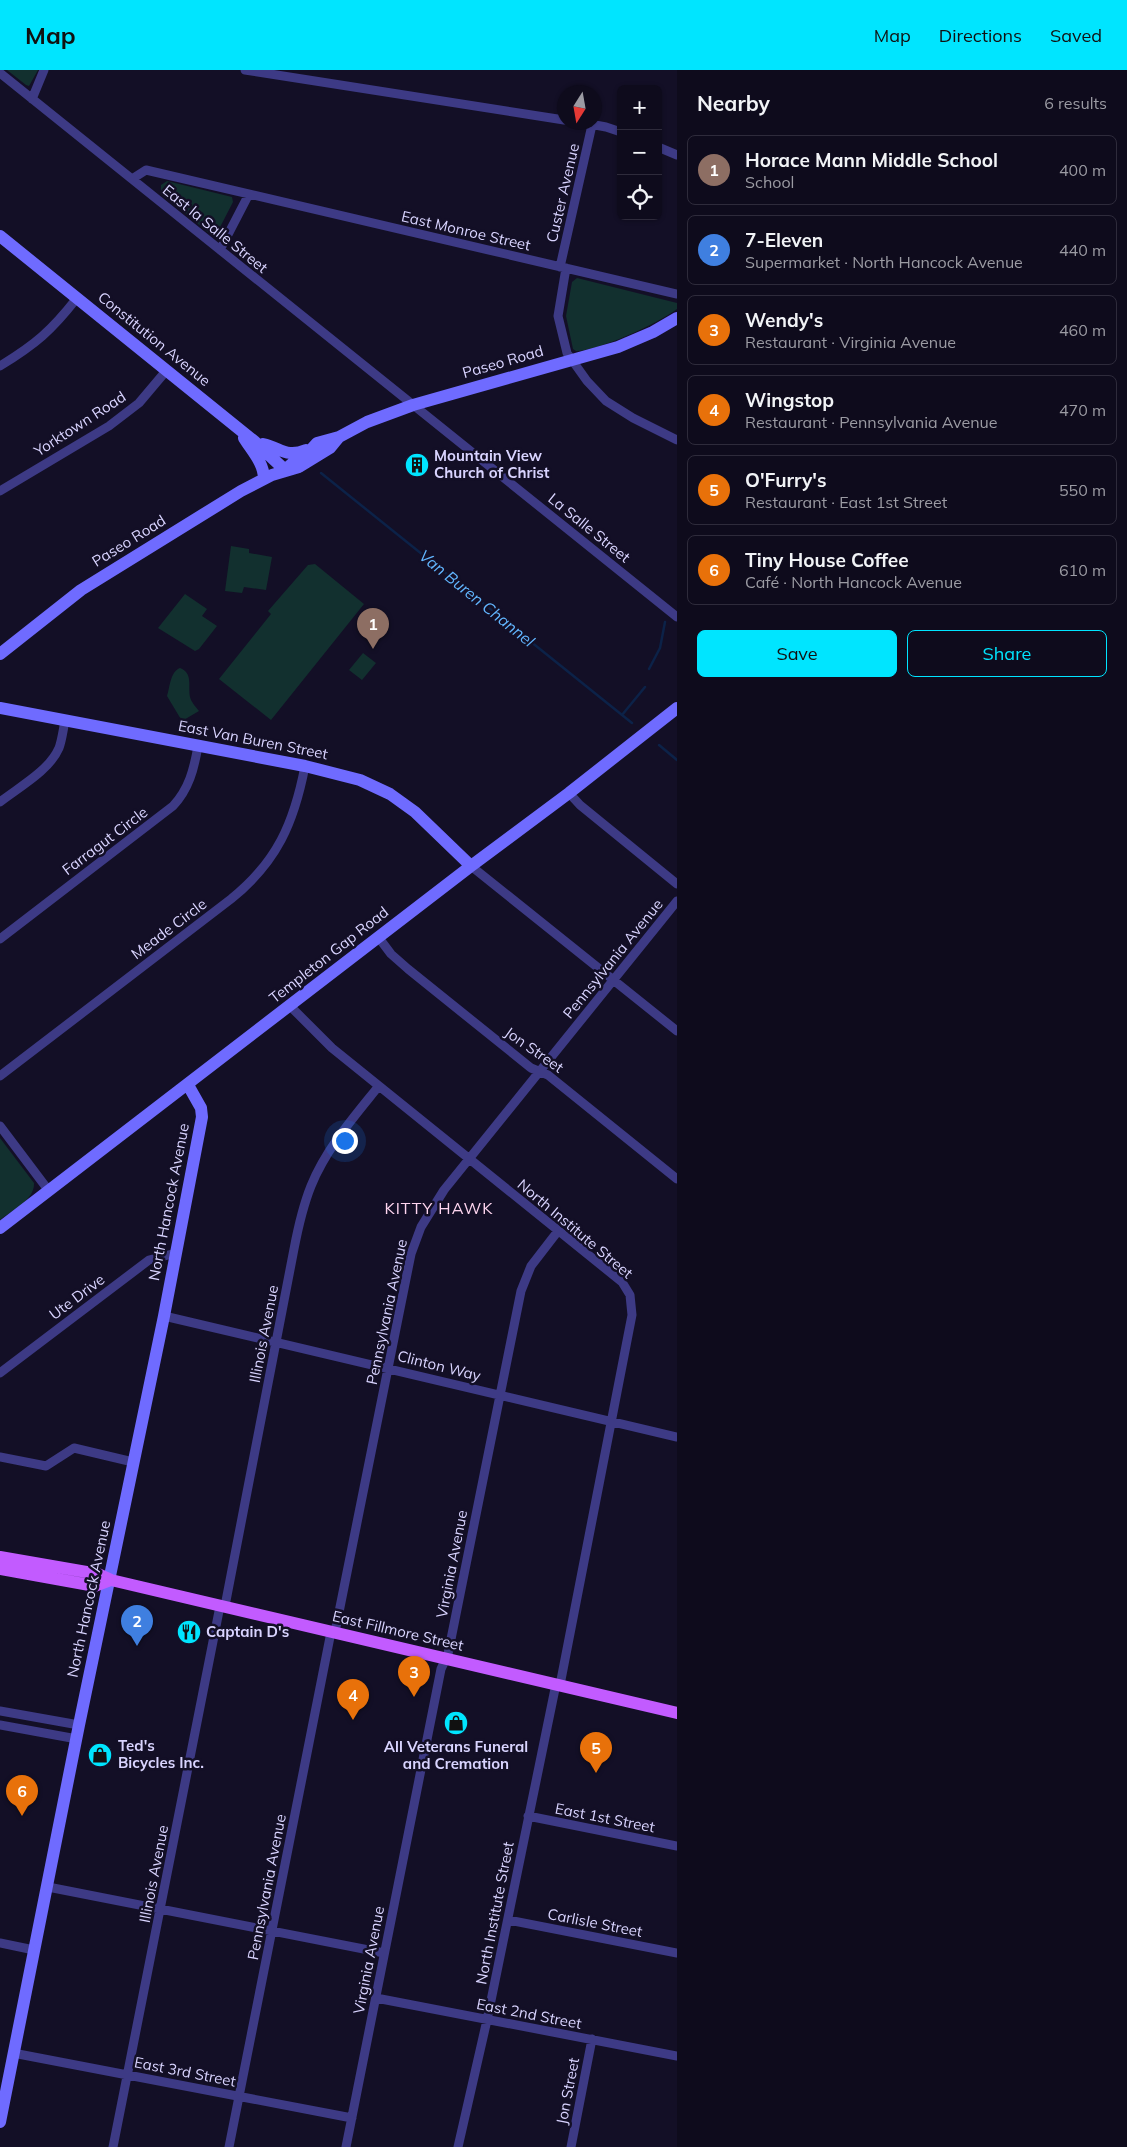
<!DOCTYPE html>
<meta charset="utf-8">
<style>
body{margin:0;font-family:Mulish,sans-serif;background:#1c1929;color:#f1f3f6}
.controls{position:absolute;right:15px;top:15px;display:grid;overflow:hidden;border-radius:8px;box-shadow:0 1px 4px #0004}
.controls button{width:45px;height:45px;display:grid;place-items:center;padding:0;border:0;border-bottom:1px solid #2e2b3b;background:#0e0b1c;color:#f1f3f6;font:25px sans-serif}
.compass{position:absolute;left:557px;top:15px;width:45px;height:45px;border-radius:50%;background:#0e0b1c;box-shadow:0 1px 4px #0004;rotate:191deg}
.you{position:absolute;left:344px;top:1070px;width:18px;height:18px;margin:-12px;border:4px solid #fff;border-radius:50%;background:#1a73e8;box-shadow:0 0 0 8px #1a73e833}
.badge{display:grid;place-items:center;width:32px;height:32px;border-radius:50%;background:#00e5ff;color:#fff;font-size:16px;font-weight:700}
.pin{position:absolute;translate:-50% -41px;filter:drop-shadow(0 1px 2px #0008)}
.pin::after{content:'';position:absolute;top:26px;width:18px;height:15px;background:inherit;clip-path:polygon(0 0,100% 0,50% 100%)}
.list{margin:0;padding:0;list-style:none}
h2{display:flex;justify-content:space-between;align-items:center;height:65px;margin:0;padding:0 20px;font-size:21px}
h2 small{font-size:16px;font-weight:400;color:#9b9ba3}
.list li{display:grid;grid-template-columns:32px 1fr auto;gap:15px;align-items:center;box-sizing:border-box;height:70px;margin:0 10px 10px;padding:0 10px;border:1px solid #2e2b3b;border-radius:8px}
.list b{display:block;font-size:19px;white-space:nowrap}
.list p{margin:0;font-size:16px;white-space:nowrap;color:#9b9ba3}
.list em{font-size:16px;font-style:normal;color:#9b9ba3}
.actions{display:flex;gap:10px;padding:15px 20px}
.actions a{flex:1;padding:11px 0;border:1px solid #00e5ff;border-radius:8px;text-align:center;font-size:18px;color:#00e5ff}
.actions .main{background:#00e5ff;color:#111}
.icon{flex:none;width:28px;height:28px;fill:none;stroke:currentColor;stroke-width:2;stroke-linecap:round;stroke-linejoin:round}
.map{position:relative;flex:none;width:677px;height:2077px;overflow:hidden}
header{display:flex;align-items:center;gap:30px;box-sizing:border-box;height:70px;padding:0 25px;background:#00e5ff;color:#111}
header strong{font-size:24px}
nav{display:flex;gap:28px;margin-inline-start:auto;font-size:18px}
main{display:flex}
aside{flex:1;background:#0e0b1c}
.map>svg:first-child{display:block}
.green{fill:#12302f}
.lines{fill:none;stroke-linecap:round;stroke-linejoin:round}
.stream{stroke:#0c2248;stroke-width:2.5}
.street{stroke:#3d3a85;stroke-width:9}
.secondary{stroke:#6f6bff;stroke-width:12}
.primary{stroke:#c25bff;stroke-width:12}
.labels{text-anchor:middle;stroke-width:5;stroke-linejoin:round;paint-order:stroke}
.street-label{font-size:15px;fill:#d9d4ff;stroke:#130f26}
.poi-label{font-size:15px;font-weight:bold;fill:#d9d4ff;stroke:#130f26;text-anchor:start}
.water-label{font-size:16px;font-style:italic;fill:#62b6ff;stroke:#130f26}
.neighbourhood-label{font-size:16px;letter-spacing:1px;fill:#ffd6f0;stroke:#130f26}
</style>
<header>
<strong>Map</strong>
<nav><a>Map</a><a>Directions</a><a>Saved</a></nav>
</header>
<main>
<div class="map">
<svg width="677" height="2077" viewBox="0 0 677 2077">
<rect width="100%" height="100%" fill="#130f26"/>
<path class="green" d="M7,0H38L29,16L26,15Z
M167,111L232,127L233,132L216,165L210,164L163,124L161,121V115Z
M577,208L677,233V239C659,253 598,281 576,281L573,279L566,246L572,212Z
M231,476L249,479V483L272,487L266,520L244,517L242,523L225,521Z
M315,494L364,534L271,650L219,609L271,544L268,541L308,495Z
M185,524L207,539L202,546L217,556L199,579L195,581L158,558Z
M363,583L376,593L362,610L349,600Z
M180,598C193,603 188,615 190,627C191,632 196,637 199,641L182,651L167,626C170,617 170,602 180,598Z
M0,1068L34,1113C35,1130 12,1140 0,1150Z"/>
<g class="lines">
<path class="stream" d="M321,403L632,653
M649,599L660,578L665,552
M622,645L645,617
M659,675L677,690"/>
<path class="street" d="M245,0L564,50
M0,3L677,547
M32,29L44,0
M579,52L606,57L621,62
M658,77L677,85
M132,109L146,100L677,224
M220,180L249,124
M560,197L592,55
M566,198L558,246L567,283L587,311L606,331L633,348L677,370
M0,296C36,274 51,261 77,228
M0,421L109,356L139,333L166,301
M569,723L580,735L677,814
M0,732C19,717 49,701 59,678C62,670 63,660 65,651
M471,796L677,961
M379,868L391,884L408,899L531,998L548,1005L677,1109
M0,869L173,736C189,719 194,699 198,676
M290,936L332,978L622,1212L630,1225L632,1245L560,1615
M0,1006L231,829C277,792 294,753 305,696
M0,1056L49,1121
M164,1246L677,1367
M0,1303L149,1190L176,1183
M0,1387L46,1396L74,1378L133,1392
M225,1536L294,1179C298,1158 303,1136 311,1116C326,1079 353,1048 378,1017
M335,1562L411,1184L421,1157L444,1120L677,831
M0,1641L79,1655
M0,1655L77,1669
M528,1746L677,1776
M48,1817L384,1883
M508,1850L677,1883
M0,1873L34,1880
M376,1928L677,1986
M13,1983L352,2048
M113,2077L220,1536
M229,2077L331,1562
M346,2077L441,1599L448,1584L521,1221L531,1196L558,1161
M458,2077L487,1950L556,1614
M571,2077L592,1969"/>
<path class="secondary" d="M0,166L254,371L285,400
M244,368C252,381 264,393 264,409
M263,374C281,378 286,388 306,380
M285,400L295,391L307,384L317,373L339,367L367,352L413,335L618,277L653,262L677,248
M0,584L81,520L241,421L272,405L299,397L330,378L339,367
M0,638L305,696L360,710L390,724L415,742L471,796
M0,1158L471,796L569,723L677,638
M0,2052L79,1655L164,1246L202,1047L201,1038L188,1015"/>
<path class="primary" d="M0,1487L98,1504L111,1510L677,1643
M0,1499L95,1516L111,1510"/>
</g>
<defs>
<g id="building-disc" transform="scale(1.25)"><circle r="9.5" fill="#00e5ff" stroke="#130f26"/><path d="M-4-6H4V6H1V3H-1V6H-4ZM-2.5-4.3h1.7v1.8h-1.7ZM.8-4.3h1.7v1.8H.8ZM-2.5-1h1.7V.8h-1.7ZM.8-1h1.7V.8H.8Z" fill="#111"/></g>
<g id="restaurant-disc" transform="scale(1.25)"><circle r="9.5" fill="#00e5ff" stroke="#130f26"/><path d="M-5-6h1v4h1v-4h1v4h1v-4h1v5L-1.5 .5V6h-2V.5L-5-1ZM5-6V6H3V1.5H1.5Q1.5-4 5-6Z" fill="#111"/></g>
<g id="shop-disc" transform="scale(1.25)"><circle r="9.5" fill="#00e5ff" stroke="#130f26"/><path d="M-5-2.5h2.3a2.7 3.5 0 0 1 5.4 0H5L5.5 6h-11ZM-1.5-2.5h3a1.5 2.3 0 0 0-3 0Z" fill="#111"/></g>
</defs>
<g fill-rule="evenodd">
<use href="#building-disc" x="417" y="395"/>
<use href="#restaurant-disc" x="189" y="1562"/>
<use href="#shop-disc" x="456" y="1653"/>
<use href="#shop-disc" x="100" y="1685"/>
</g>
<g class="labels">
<g class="street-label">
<text transform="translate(563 123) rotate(-77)" y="5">Custer Avenue</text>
<text transform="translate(215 159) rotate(39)" y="5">East la Salle Street</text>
<text transform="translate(466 161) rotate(13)" y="5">East Monroe Street</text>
<text transform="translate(154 269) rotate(39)" y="5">Constitution Avenue</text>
<text transform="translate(503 292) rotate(-16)" y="5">Paseo Road</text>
<text transform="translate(80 354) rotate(-33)" y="5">Yorktown Road</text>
<text transform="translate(589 458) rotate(39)" y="5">La Salle Street</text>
<text transform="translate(129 471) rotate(-32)" y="5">Paseo Road</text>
<text transform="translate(253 670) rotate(11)" y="5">East Van Buren Street</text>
<text transform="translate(105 771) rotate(-37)" y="5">Farragut Circle</text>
<text transform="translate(169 859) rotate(-37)" y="5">Meade Circle</text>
<text transform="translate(329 885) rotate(-38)" y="5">Templeton Gap Road</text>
<text transform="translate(613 889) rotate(-51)" y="5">Pennsylvania Avenue</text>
<text transform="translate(534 980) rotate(35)" y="5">Jon Street</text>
<text transform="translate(169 1132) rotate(-79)" y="5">North Hancock Avenue</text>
<text transform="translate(575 1159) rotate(40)" y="5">North Institute Street</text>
<text transform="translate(77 1227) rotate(-37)" y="5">Ute Drive</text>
<text transform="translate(387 1242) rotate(-78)" y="5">Pennsylvania Avenue</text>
<text transform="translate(264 1264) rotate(-79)" y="5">Illinois Avenue</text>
<text transform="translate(439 1296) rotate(14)" y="5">Clinton Way</text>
<text transform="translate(452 1494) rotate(-79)" y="5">Virginia Avenue</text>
<text transform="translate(89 1529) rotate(-78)" y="5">North Hancock Avenue</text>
<text transform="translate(398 1561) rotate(13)" y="5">East Fillmore Street</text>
<text transform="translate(605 1748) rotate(11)" y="5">East 1st Street</text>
<text transform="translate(154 1804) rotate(-79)" y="5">Illinois Avenue</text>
<text transform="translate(267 1817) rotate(-79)" y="5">Pennsylvania Avenue</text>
<text transform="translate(495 1843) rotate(-79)" y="5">North Institute Street</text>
<text transform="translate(595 1853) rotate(11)" y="5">Carlisle Street</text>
<text transform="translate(369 1890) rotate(-79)" y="5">Virginia Avenue</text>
<text transform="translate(529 1944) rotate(11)" y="5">East 2nd Street</text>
<text transform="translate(185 2002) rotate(11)" y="5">East 3rd Street</text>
<text transform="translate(568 2021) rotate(-79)" y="5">Jon Street</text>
</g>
<g class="poi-label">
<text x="434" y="391">Mountain View<tspan x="434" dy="17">Church of Christ</tspan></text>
<text x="206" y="1567">Captain D's</text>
<text x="118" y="1681">Ted's<tspan x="118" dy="17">Bicycles Inc.</tspan></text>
<text x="456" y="1682" text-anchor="middle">All Veterans Funeral<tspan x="456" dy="17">and Cremation</tspan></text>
</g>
<g class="water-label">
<text transform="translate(477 528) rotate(39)" y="6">Van Buren Channel</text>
</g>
<g class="neighbourhood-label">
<text x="439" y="1144">KITTY HAWK</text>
</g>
</g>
</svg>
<div class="controls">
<button>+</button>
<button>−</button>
<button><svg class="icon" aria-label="locate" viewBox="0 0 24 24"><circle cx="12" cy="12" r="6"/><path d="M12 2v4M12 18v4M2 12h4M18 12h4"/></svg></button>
</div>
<svg class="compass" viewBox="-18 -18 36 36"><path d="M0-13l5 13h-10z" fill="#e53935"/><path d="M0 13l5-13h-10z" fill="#9b9ba3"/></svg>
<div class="you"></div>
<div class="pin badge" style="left:373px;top:579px;background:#8d6e63">1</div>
<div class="pin badge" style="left:137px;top:1576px;background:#3f7fe0">2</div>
<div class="pin badge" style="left:414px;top:1627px;background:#e8710a">3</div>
<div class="pin badge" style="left:353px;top:1650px;background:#e8710a">4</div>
<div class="pin badge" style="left:596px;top:1703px;background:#e8710a">5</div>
<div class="pin badge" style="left:22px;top:1746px;background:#e8710a">6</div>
</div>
<aside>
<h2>Nearby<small>6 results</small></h2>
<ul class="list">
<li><span class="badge" style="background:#8d6e63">1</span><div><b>Horace Mann Middle School</b><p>School</p></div><em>400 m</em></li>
<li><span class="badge" style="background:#3f7fe0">2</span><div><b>7-Eleven</b><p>Supermarket · North Hancock Avenue</p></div><em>440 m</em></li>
<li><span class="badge" style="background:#e8710a">3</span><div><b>Wendy's</b><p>Restaurant · Virginia Avenue</p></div><em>460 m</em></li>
<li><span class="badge" style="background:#e8710a">4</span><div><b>Wingstop</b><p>Restaurant · Pennsylvania Avenue</p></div><em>470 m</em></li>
<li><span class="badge" style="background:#e8710a">5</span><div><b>O'Furry's</b><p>Restaurant · East 1st Street</p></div><em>550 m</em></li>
<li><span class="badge" style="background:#e8710a">6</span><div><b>Tiny House Coffee</b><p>Café · North Hancock Avenue</p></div><em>610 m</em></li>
</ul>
<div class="actions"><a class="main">Save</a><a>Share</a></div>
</aside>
</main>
